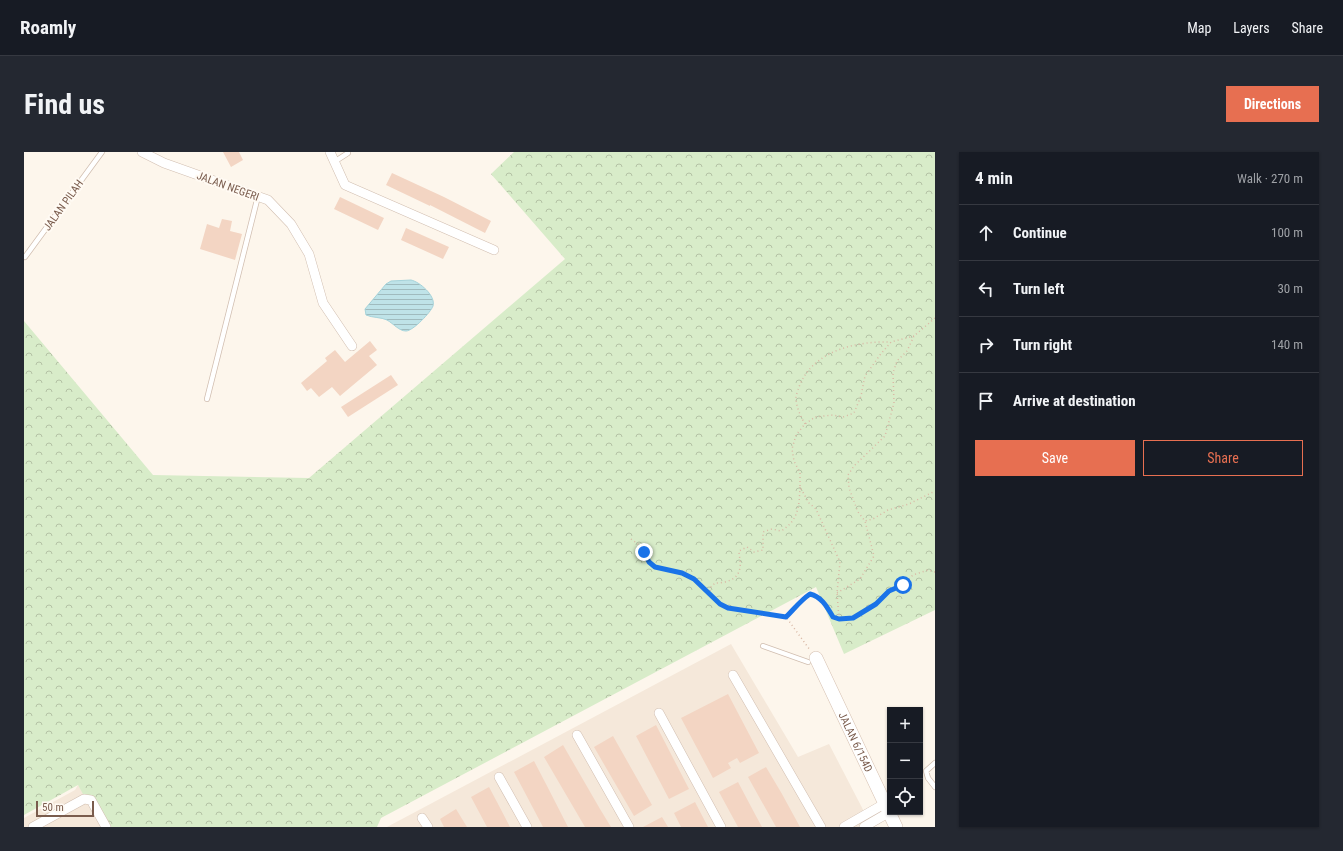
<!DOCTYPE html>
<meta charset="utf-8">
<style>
body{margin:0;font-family:"Roboto Condensed",sans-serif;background:#242831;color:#f1f3f6}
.controls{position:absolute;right:12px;bottom:12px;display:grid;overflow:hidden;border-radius:0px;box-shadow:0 1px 3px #0004}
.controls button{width:36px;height:36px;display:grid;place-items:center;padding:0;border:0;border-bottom:1px solid #363941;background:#171b24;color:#f1f3f6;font:20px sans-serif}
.scale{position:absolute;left:12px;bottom:10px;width:58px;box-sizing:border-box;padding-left:4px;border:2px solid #7a5c4d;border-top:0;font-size:11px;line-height:14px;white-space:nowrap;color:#7a5c4d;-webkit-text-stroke:3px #fffaf3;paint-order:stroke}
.stop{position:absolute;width:12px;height:12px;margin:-9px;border:3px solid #1a73e8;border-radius:50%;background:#fff}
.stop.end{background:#1a73e8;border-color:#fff;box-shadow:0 1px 4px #0008}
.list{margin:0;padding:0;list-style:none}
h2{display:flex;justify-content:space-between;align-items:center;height:52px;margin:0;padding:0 16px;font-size:17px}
h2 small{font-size:13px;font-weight:400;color:#9ea1a6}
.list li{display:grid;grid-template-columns:26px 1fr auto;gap:12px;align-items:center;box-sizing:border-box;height:56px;padding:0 16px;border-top:1px solid #363941}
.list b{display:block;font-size:15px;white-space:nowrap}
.list em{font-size:13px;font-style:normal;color:#9ea1a6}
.actions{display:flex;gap:8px;padding:12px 16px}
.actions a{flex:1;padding:9px 0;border:1px solid #e76f51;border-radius:0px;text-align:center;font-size:14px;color:#e76f51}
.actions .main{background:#e76f51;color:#fff}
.icon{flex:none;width:22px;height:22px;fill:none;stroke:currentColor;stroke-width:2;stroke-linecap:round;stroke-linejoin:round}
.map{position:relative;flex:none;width:911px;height:675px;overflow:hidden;border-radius:0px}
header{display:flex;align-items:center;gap:24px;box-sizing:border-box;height:56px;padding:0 20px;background:#171b24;border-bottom:1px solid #363941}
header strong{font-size:19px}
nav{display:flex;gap:22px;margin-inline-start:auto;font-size:14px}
.intro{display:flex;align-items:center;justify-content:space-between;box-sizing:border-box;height:96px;padding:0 24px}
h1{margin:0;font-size:28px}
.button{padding:10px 18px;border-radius:0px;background:#e76f51;color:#fff;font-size:14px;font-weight:700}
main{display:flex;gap:24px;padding:0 24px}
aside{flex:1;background:#171b24;border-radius:0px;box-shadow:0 1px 3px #0004}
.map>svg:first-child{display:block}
.residential{fill:#f5e8da}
.forest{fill:url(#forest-crowns)}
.water{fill:url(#water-rules);stroke:#a5d3da}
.building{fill:#f3d5c3}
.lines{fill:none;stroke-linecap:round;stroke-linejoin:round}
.lane-casing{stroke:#d1beb0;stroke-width:6}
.street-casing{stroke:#d1beb0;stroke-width:10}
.secondary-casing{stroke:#d6c0b0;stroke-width:14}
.path{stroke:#d9b8a5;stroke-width:1.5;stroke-dasharray:1 3;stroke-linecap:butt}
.lane{stroke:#fff;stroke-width:4.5}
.street{stroke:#fff;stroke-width:9}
.secondary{stroke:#fff;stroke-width:13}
.route{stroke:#1a73e8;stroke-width:5}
.labels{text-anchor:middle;stroke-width:4;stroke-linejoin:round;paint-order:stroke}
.street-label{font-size:11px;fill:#7a5c4d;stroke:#fffaf3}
</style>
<header>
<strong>Roamly</strong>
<nav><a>Map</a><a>Layers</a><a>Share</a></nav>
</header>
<div class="intro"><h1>Find us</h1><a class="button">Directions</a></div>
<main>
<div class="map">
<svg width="911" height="675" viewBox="0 0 911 675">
<defs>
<pattern id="forest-crowns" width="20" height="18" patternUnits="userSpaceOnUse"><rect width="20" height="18" fill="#d8ecc9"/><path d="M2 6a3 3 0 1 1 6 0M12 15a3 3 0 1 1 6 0" fill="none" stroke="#b4c2a5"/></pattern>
<pattern id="water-rules" width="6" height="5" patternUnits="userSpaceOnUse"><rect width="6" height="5" fill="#bfe3e8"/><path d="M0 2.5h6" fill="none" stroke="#a0bbbe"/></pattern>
</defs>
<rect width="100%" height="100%" fill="#fdf6ec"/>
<path class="residential" d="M707,492L774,605L805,592L848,675H363Z
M54,633L84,675H0V666L51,638Z"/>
<path class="forest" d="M490,0H911V458L820,502L792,435L357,666L353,675H77L54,633L0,663V169L129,323L285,326L541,107L467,22Z"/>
<path class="water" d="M387,128C396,130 412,144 409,154C407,160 389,179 382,179C375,179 370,172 363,168C357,165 349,166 342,163L341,157L362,132L367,129Z"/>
<path class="building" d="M199,0H215L219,8L207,15Z
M368,21L420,45L467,69L461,81L406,53V54L362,33Z
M316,45L360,66L354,78L310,57Z
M198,67L208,69L206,79L218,82L211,108L176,97L183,72L195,76Z
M382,76L425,95L419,107L377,88Z
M346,189L353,198L345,204L353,213L316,244L308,235L295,245L287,236L283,239L277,231L303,209L301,206L311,198L321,210Z
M367,223L374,233L324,265L317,255Z
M704,542L735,601L716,611L713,606L704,611L707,616L689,626L657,566Z
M632,573L665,637L645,647L612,584Z
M589,584L628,653L610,664L570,595Z
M539,593L576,657L587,675H561L520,605Z
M510,609L522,632L544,675H519L490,620Z
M742,615L758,642L776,675H752L734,643L724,625Z
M714,630L732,664L738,675H714L695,640Z
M465,635L473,650L486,675H463L447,645Z
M671,650L684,675H657L650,661Z
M432,657L443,675H420L416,667Z
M638,665L644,675H619Z"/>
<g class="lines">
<g class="lane-casing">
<path id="lane" d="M310,10L324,1V0
M1,105L78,0
M183,247L234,44
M739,494L784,510
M911,611L902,619L904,626L911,635"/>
</g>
<g class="street-casing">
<path id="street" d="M118,0L140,11L244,48L267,72L285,102L299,151L328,194
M306,0L321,33L470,98
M709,523L797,675
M635,561L697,675
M553,583L605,675
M475,625L503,675
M398,666L404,675
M9,675L60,647L67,648L82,675
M820,675L860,652
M840,675L864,661"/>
</g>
<g class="secondary-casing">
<g id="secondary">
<path id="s1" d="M792,506L872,675"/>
</g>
</g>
<path class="path" d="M911,166L890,184L883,199L873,209L869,221L870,251L861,284L830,314L824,323L825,336L834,360L841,369L849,367L864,358L885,352L911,339
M781,272C777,265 772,255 772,246C772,243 774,238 775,235C788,199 832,189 866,190
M607,387L614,392L625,410L631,415L658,421L669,427L696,452L704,456L762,465L786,498
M813,441L836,427L850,404L841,369
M686,443V436L691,431C701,431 715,428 716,415C717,410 715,404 715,399L723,395L730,400L739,398V380L748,377L757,379C775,368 775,354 776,335
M762,465C770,457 777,448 786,442C798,445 803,455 809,465L815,467L829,466L852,452L865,439L879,433L889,423L904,418L911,420
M815,467L813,441L816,410L792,357L785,351L776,335V321L770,309L768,297L772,283L781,272L791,265L809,263L819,265L830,261L837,244L841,224L856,203L867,190L890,184"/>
<use href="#lane" class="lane"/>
<use href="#street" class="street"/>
<use href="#secondary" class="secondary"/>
</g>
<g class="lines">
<path class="route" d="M620,400L625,410L631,415L658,421L670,427L696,452L704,456L762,465C770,457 777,448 786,442C798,445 803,455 809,465L815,467L829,466L852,452L865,439L879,433"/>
</g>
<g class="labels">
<g class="street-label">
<text transform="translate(204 34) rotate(20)" y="4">JALAN NEGERI</text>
<text transform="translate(39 53) rotate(-54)" y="4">JALAN PILAH</text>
<text dy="4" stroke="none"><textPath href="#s1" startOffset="93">JALAN 6/154D</textPath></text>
</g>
</g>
</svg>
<div class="controls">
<button>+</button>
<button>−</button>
<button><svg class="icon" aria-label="locate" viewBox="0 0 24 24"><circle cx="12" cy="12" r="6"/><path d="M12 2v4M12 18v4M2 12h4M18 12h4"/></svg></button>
</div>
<div class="scale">50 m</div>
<div class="stop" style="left:879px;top:433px"></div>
<div class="stop end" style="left:620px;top:400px"></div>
</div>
<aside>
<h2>4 min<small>Walk · 270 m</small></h2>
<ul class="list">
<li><svg class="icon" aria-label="ahead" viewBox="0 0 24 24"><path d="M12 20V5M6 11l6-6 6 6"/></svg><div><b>Continue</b></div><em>100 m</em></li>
<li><svg class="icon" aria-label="left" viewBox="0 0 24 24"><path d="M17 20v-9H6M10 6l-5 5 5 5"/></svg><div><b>Turn left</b></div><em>30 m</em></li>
<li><svg class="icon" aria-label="right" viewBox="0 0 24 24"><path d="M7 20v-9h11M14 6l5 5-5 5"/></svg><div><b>Turn right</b></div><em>140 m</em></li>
<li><svg class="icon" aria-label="arrive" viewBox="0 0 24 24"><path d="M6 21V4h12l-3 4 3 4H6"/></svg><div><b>Arrive at destination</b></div></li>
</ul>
<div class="actions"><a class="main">Save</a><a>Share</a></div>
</aside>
</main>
